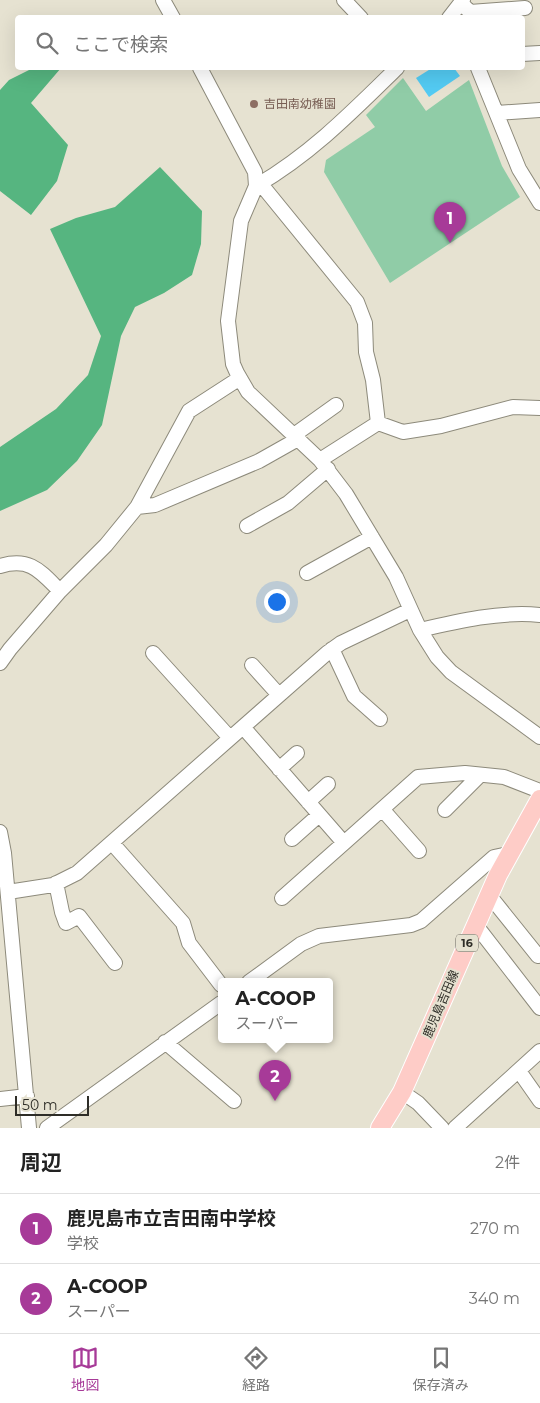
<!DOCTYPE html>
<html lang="ja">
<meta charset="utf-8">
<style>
body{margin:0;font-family:Montserrat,"Noto Sans JP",sans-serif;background:#f6f6f6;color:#222}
.scale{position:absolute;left:15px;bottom:12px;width:74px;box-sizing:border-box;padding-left:5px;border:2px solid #2e2d27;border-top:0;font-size:14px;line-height:18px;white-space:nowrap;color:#2e2d27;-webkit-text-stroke:4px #e6e2d1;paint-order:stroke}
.you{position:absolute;left:276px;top:601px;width:18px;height:18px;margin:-12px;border:4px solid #fff;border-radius:50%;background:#1a73e8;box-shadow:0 0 0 8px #1a73e833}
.badge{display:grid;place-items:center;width:32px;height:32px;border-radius:50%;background:#a73a98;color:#fff;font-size:16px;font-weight:700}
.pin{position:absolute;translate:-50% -41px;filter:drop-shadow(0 1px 2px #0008)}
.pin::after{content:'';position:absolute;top:26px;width:18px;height:15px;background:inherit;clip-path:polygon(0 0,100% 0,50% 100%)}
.popup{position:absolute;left:218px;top:978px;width:115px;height:65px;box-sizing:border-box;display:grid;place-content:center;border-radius:5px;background:#fff;filter:drop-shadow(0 1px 4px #0005);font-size:16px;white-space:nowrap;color:#767676}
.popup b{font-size:19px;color:#222}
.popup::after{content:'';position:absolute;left:50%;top:100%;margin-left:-10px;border:10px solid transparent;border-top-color:#fff}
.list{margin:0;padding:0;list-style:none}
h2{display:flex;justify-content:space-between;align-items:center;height:65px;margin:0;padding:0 20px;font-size:21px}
h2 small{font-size:16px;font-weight:400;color:#767676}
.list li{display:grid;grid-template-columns:32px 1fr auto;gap:15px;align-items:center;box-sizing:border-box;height:70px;padding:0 20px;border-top:1px solid #e0e0e0}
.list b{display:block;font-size:19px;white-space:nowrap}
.list p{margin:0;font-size:16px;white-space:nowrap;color:#767676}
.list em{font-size:16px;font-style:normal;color:#767676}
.icon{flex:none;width:28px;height:28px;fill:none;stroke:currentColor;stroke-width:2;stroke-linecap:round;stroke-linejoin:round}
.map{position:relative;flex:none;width:540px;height:1128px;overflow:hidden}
.search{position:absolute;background:#fff;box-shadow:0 5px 20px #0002;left:15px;right:15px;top:15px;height:55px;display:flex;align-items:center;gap:12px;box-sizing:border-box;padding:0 18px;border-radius:5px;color:#767676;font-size:19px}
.sheet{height:205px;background:#fff}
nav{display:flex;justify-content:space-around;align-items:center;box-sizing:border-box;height:70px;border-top:1px solid #e0e0e0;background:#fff;font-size:14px;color:#767676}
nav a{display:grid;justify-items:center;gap:2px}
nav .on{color:#a73a98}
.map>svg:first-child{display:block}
.green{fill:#90cca7}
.forest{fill:#56b580}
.water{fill:#53cbf3}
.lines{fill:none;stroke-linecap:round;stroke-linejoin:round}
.minor-casing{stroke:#8d8a7b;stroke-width:16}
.major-casing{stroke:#fff;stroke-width:20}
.minor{stroke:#fff;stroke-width:14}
.major{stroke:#feccc7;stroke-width:18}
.education-dot{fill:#8d6e63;stroke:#e6e2d1;stroke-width:2}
.labels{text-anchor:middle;stroke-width:4;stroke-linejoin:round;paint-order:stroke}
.shield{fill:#e6e2d1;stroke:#65635a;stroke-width:1}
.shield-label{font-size:11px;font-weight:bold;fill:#2e2d27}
.education-label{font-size:12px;fill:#785e54;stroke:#e6e2d1;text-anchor:start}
.street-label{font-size:12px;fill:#2e2d27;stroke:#e6e2d1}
</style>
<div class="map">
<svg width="540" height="1128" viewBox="0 0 540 1128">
<rect width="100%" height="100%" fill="#e6e2d1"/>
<path class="green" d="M403,78L426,111L469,80L502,166L520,197L390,283L324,172L326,160L375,127L366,115Z"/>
<path class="forest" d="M33,68H61L31,103L68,145L57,181L31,215L0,191V90L9,80Z
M160,167L202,211L201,244L192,275L164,293L135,307L121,336L102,425L77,461L47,490L0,511V447L56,409L88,375L101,336L50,229L76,218L115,207Z"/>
<path class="water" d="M432,68H454L460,76L429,97L416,78Z"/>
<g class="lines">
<g class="minor-casing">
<path id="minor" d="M163,0L173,18
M344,0L361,18
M461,3L470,12L525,8
M449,18L463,0
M522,54L540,53
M200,68L255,172L256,186L241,221L228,321L233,364L237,373L248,392L320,460L346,494L396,577L420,630L437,657L451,672L540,737
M478,68L519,169L540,203
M497,113L540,110
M260,183L357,302L365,323L366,352L373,380L378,423
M256,186C311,154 352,112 397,68
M294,435L336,405
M320,460L378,423L403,432L441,426L513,407L540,408
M137,507L155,505L259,461L298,439
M247,526L288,503L328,469
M0,566C30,557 40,571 60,591
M307,573L372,537
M420,630C458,621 501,611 540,615
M332,649L354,696L380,719
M153,653L230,738
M0,663L10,649L60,591L106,545L137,507L189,411L240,378
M252,665L279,695
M243,727L344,843L418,777L465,773L504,777L540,791
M279,769L297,753
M308,802L328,784
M382,809L419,851
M445,810L480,775
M0,832L4,853L29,1128
M292,839L319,815
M112,843L183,923L189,943L221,985
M56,883L62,912L66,923L79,916L115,963
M8,892L53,885L77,873L327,653L341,643L410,610
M489,895L538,956
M282,898L344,843
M475,924L540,1008
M249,982L301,944L319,936L411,925L421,921L494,857L508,854
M165,1042L234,1101
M519,1071L540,1101
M402,1092L418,1103L442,1128
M0,1099L27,1096
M47,1128L221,1003
M455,1128L540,1051"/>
</g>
<g class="major-casing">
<path id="major" d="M380,1128L402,1092L498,875L540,799"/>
</g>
<use href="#minor" class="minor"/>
<use href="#major" class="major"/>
</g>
<circle class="education-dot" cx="254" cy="104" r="5"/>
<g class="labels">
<rect class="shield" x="456" y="934.5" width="22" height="17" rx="4"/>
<g class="shield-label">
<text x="467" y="947">16</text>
</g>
<g class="education-label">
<text x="264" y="108">吉田南幼稚園</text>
</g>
<g class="street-label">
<text transform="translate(441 1004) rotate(-67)" y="4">鹿児島吉田線</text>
</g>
</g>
</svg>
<div class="scale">50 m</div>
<div class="you"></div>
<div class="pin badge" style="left:450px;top:243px">1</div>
<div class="pin badge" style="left:275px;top:1101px">2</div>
<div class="popup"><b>A-COOP</b>スーパー</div>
<div class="search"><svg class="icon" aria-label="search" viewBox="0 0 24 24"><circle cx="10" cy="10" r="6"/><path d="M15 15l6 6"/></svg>ここで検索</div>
</div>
<section class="sheet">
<h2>周辺<small>2件</small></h2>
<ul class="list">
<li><span class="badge">1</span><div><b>鹿児島市立吉田南中学校</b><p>学校</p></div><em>270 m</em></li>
<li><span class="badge">2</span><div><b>A-COOP</b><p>スーパー</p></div><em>340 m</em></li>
</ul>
</section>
<nav>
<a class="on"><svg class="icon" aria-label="map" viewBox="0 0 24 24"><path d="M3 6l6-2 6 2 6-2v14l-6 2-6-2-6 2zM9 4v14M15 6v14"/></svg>地図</a>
<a><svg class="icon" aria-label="directions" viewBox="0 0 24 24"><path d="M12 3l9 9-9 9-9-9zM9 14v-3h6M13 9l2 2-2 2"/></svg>経路</a>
<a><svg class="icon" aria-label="saved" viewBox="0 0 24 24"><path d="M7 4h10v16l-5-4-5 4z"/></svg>保存済み</a>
</nav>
